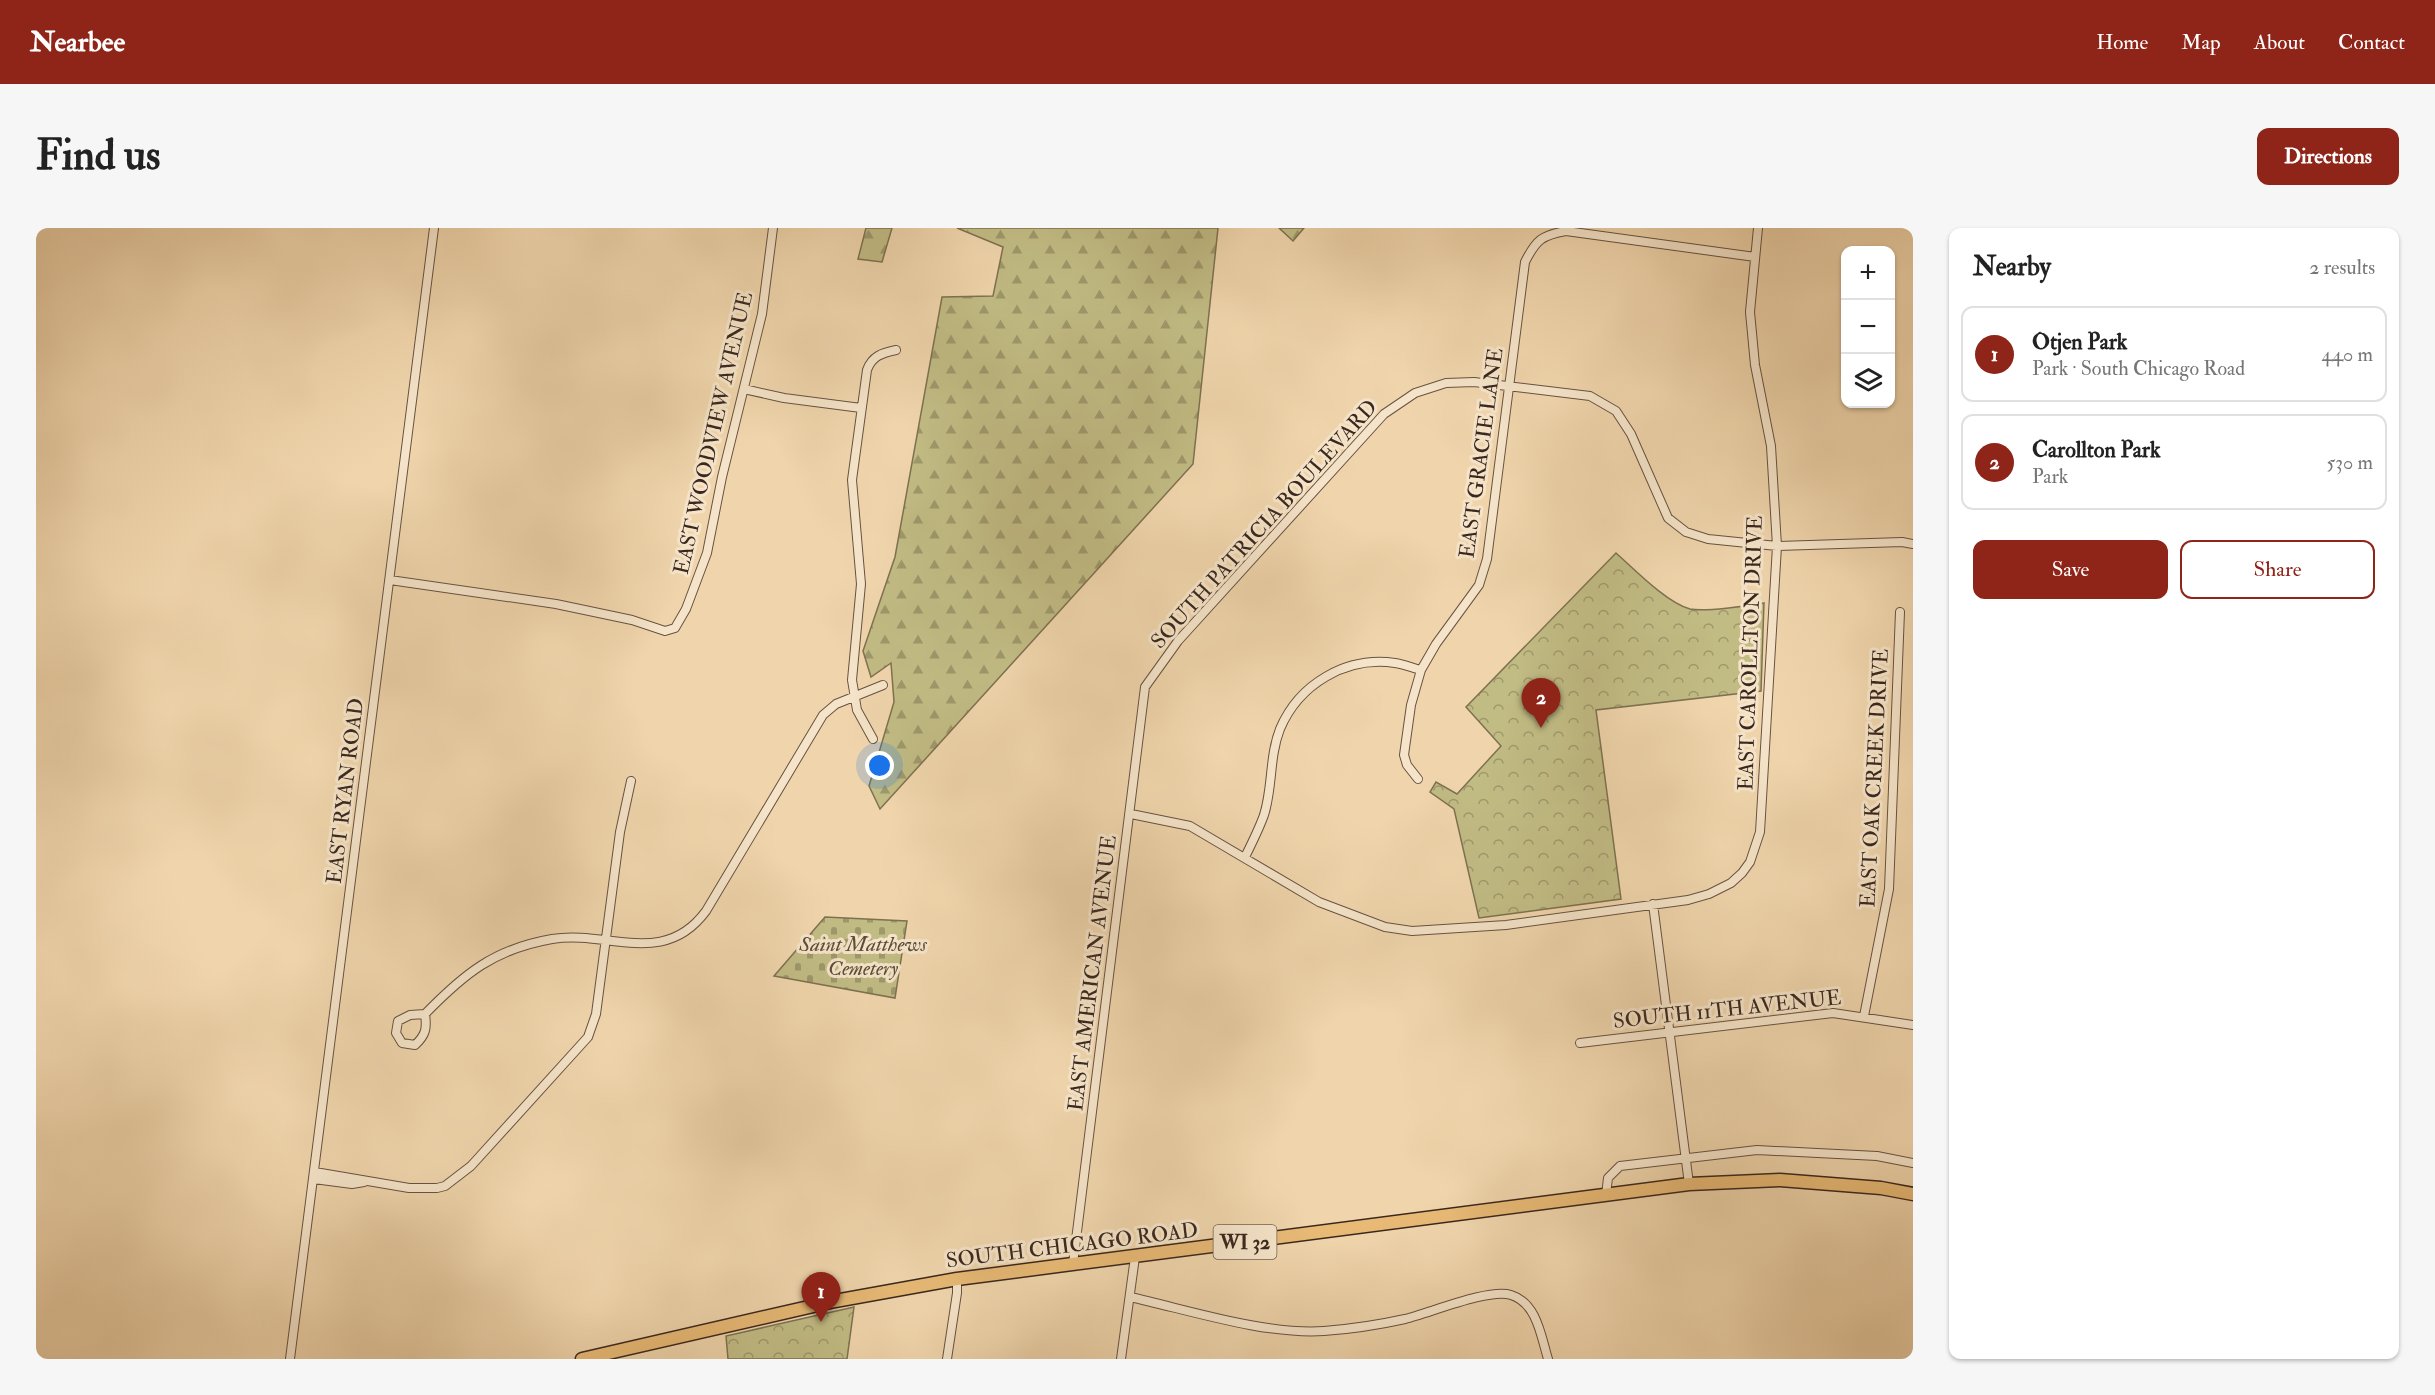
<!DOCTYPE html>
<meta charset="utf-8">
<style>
body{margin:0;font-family:"IM FELL Double Pica",serif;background:#f6f6f6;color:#222}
.controls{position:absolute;right:18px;top:18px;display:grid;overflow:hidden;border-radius:12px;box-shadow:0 2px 4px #0004}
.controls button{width:54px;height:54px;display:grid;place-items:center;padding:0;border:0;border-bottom:2px solid #e0e0e0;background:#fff;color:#222;font:30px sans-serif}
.you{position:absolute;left:844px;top:538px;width:21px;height:21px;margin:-15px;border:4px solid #fff;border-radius:50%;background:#1a73e8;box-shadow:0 0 0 9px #1a73e833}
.badge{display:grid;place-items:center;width:39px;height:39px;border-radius:50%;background:#8f2418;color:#fff;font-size:20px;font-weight:700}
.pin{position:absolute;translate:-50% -50px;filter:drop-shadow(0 2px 3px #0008)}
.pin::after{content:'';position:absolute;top:32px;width:21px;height:18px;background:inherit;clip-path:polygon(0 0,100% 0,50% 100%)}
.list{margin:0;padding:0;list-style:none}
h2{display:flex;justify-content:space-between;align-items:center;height:78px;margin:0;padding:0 24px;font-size:26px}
h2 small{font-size:20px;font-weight:400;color:#767676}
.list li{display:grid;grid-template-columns:39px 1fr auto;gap:18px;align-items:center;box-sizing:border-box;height:96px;margin:0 12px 12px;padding:0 12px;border:2px solid #e0e0e0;border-radius:12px}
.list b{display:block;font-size:22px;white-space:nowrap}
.list p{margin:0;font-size:20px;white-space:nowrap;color:#767676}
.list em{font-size:20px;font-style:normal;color:#767676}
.actions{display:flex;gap:12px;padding:18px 24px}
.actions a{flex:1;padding:14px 0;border:2px solid #8f2418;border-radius:12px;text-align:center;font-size:21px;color:#8f2418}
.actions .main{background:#8f2418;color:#fff}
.icon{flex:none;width:33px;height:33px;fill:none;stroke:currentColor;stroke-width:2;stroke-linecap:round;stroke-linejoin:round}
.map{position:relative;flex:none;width:1877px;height:1131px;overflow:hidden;border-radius:12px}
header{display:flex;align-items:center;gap:36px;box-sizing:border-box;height:84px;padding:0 30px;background:#8f2418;color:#fff}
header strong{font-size:28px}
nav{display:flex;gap:33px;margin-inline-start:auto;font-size:21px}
.intro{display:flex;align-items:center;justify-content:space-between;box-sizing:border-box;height:144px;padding:0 36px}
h1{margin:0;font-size:42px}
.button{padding:15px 27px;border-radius:12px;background:#8f2418;color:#fff;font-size:21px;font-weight:700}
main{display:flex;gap:36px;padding:0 36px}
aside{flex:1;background:#fff;border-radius:12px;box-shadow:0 2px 4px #0004}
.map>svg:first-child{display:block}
.forest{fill:url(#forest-firs);stroke:#7e7151;stroke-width:1.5}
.cemetery{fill:url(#cemetery-stones);stroke:#7e7151;stroke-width:1.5}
.park{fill:url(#park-crowns);stroke:#7e7151;stroke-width:1.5}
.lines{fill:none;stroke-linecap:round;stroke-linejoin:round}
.minor-casing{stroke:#685242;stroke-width:10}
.primary-casing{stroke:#3a271e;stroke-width:15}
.minor{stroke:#f5e4c9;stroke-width:8}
.primary{stroke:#e8ba76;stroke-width:12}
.labels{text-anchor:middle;stroke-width:6;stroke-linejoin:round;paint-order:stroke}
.shield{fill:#f5e4c9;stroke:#726051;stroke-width:1.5}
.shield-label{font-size:20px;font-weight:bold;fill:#3a271e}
.street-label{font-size:21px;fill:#3a271e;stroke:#f5e4c9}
.park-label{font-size:21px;font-style:italic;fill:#5c4c38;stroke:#f5e4c9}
</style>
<header>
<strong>Nearbee</strong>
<nav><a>Home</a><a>Map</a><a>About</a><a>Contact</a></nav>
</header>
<div class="intro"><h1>Find us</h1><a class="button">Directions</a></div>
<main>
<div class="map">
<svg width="1877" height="1131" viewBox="0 0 1877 1131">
<defs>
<pattern id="forest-firs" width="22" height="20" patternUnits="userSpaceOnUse" patternTransform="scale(1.5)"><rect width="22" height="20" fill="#c1bb84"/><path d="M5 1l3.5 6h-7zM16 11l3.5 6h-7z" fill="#9e986b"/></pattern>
<pattern id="cemetery-stones" width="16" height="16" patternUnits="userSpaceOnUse" patternTransform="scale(1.5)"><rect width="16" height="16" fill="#c1bb84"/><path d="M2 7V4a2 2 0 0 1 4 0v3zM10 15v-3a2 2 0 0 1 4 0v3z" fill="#9e986b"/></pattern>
<pattern id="park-crowns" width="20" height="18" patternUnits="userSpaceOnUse" patternTransform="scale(1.5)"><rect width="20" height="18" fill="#c1bb84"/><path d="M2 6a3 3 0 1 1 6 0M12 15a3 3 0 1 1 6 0" fill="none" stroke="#9e986b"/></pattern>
</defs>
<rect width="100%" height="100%" fill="#f0d5ac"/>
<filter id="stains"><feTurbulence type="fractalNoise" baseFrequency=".00333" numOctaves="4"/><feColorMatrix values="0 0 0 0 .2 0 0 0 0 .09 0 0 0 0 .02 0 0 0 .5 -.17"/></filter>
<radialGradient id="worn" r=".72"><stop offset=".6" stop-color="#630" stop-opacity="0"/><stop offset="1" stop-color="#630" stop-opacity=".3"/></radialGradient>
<path class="forest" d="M830,0H856L846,34L822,31Z
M921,0H1182L1157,236L844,581L833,558L858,474L855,435L835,449L827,423L859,329L906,69L957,68L967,19Z
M1243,0H1268L1257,13Z"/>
<path class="cemetery" d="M789,689L871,693L859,770L738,748Z"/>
<path class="park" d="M1580,325C1598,341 1631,375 1654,381C1669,384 1711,378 1728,375L1725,463L1560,482L1585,671L1443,690L1418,581L1394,564L1400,554L1421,566L1465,518L1430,479Z
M818,1079L811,1131H692L690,1108Z"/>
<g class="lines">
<g class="minor-casing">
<path id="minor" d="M708,161L748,170L825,180
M354,352L520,376L596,392L629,403L639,400L650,381L671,325L686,249L726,86L737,0
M837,511L821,482L816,452L825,356L816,252L831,142C836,128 846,125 860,122
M1382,551L1371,537L1368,527L1375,477L1385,442L1400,416L1443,357L1451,331L1489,34C1500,12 1506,7 1530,3L1719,29
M1095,586L1154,598L1283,674L1349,699L1376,703L1470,697L1652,672L1673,666L1695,655L1706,645L1714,634L1724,604L1741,318L1735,218L1719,137L1714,84L1722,0
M1209,629C1216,615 1223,601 1228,587C1237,559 1233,529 1244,501C1263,456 1310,428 1359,435C1367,436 1377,440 1385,442
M1617,676L1653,956
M389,786C391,800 390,807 379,817L366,815L360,805L362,793L374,787L389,786C428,746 458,721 516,711C573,702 628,740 670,683L787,487L800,476L847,457
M1828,788L1853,661L1864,384
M1544,815L1797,785L1877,797
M279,944L373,960H401L409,958L435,938L552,809L560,786L584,604L595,553
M278,951L316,956L328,954
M1570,967L1572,950L1584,938L1721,922L1841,928L1877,935
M1037,1036L1109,459L1142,413L1348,186L1379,165L1410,155L1438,154L1554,168L1580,183L1595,206L1632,290L1650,304L1672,311L1741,318L1866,314L1877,316
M1094,1069C1153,1082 1229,1107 1288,1103C1315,1101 1342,1097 1369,1091C1394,1085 1453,1060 1475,1067C1501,1075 1505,1108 1512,1131
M254,1131L398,0
M911,1131L921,1065V1051
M1085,1131L1099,1029"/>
</g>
<g class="primary-casing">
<path id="primary" d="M546,1131L799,1073L921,1051L1653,956L1744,952L1845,960L1877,966"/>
</g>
<use href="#minor" class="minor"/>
<use href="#primary" class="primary"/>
</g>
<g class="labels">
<rect class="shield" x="1177.5" y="997" width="63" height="34" rx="4.5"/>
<g class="shield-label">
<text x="1209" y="1021">WI 32</text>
</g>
<g class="street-label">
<text transform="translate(677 205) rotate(-77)" y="7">EAST WOODVIEW AVENUE</text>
<text transform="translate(1445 225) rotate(-82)" y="7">EAST GRACIE LANE</text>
<text transform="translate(1228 296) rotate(-48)" y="7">SOUTH PATRICIA BOULEVARD</text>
<text transform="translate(1714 425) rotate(-88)" y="7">EAST CAROLLTON DRIVE</text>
<text transform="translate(1838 550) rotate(-87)" y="7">EAST OAK CREEK DRIVE</text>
<text transform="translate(309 563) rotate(-83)" y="7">EAST RYAN ROAD</text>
<text transform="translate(1056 745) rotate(-83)" y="7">EAST AMERICAN AVENUE</text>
<text transform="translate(1691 781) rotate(-6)" y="7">SOUTH 11TH AVENUE</text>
<text transform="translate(1036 1017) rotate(-7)" y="7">SOUTH CHICAGO ROAD</text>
</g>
<g class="park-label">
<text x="827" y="723">Saint Matthews<tspan x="827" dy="24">Cemetery</tspan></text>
</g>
</g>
<rect width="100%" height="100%" filter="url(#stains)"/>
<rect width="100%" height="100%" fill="url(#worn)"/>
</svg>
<div class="controls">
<button>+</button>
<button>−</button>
<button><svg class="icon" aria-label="layers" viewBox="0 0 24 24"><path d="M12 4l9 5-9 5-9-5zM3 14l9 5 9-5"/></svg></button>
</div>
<div class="you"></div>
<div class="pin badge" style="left:785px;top:1094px">1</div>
<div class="pin badge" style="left:1505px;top:500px">2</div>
</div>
<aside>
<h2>Nearby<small>2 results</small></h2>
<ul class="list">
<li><span class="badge">1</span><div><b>Otjen Park</b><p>Park · South Chicago Road</p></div><em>440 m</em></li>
<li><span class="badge">2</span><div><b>Carollton Park</b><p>Park</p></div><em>530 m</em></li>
</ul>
<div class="actions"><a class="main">Save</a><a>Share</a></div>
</aside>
</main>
